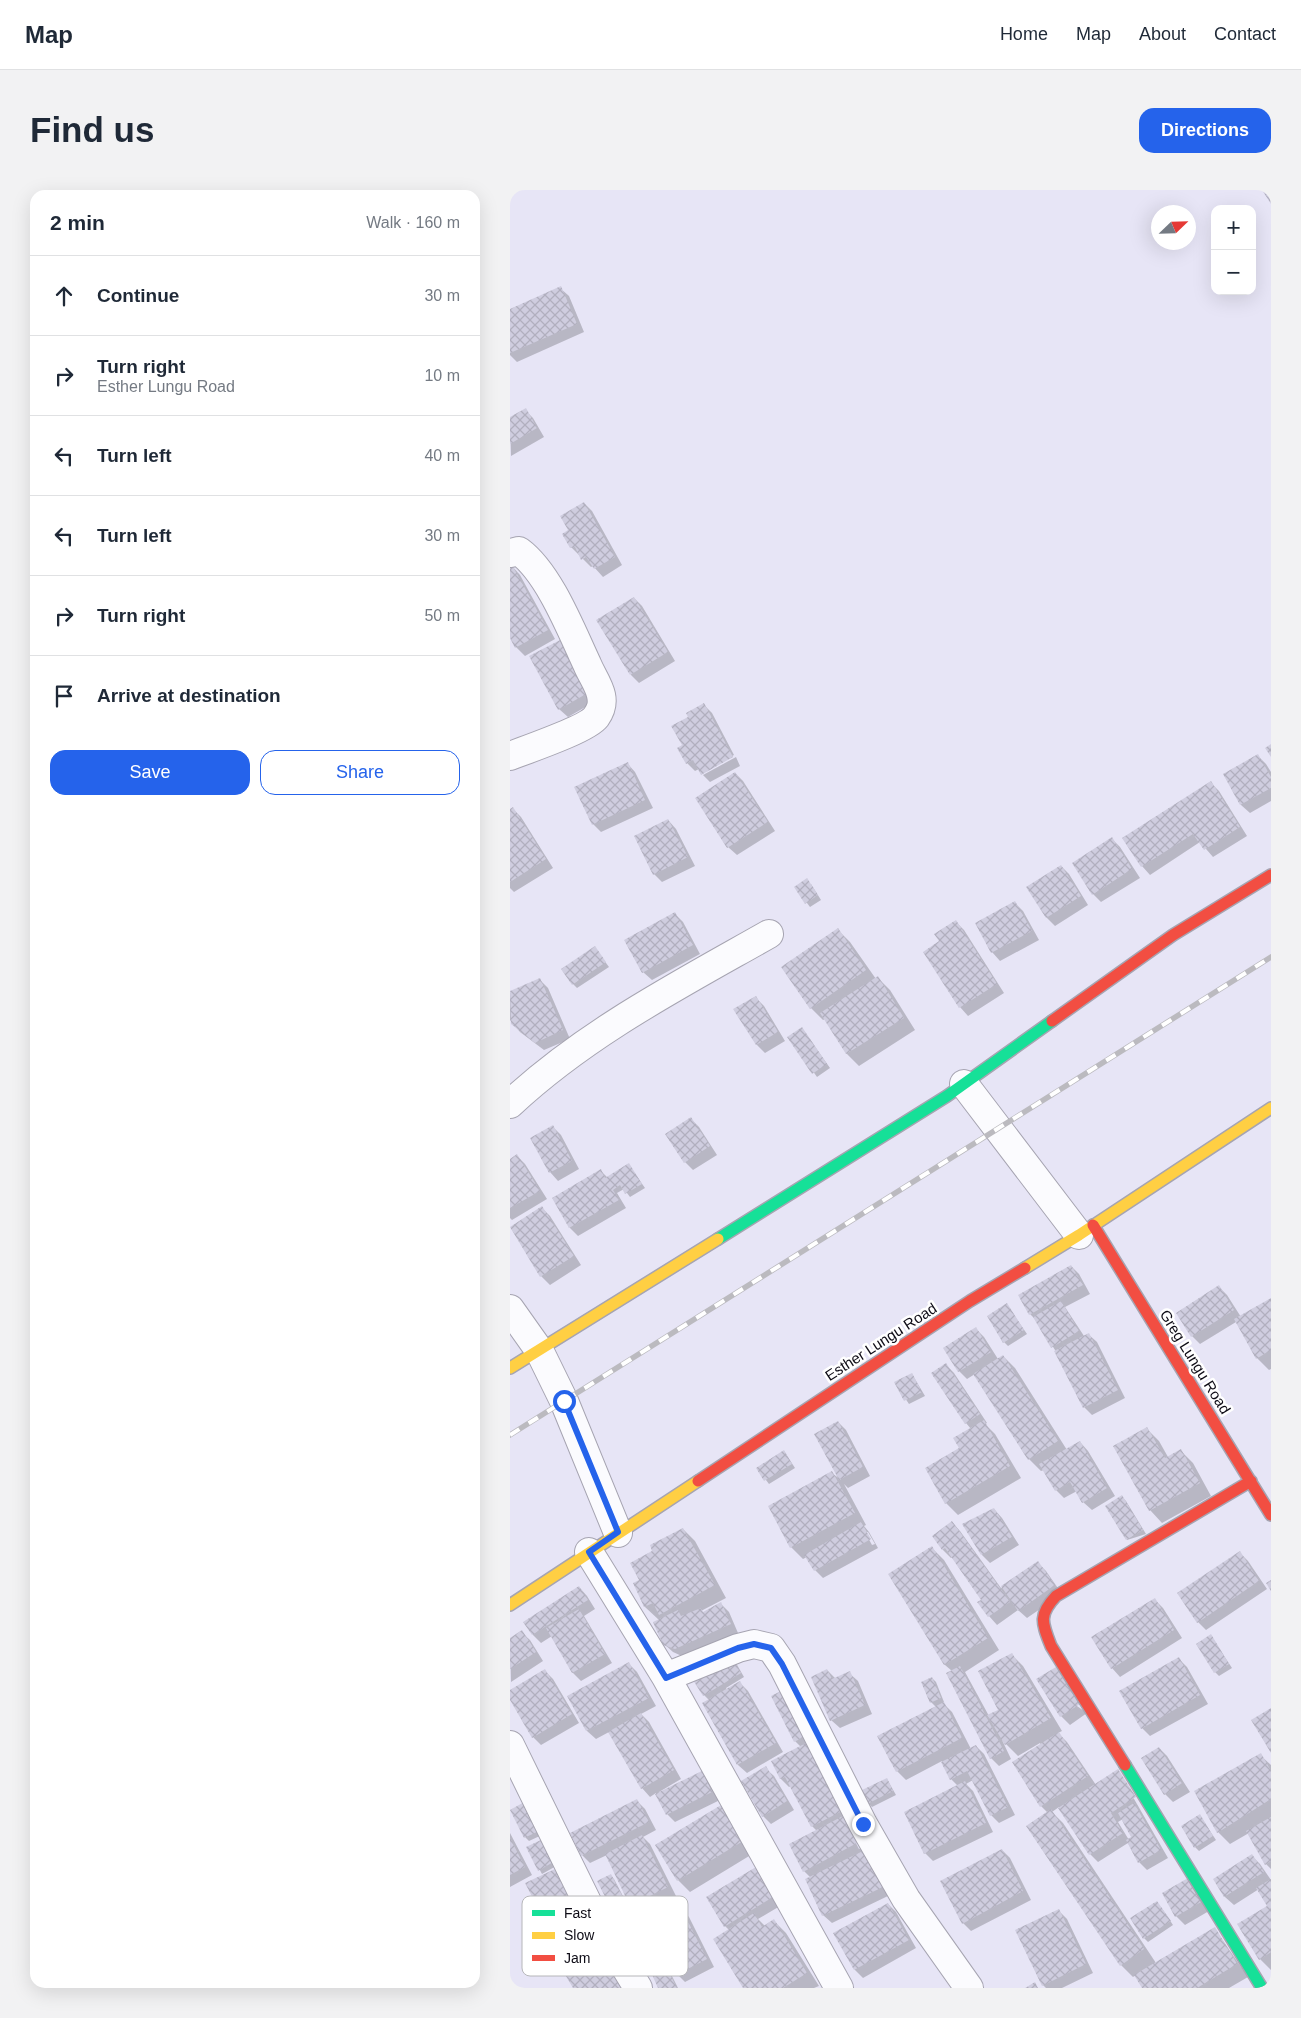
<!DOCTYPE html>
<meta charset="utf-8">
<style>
body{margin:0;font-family:Helvetica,sans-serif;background:#f2f2f3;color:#1f2937}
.controls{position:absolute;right:15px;top:15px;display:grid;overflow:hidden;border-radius:10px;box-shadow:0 5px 20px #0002}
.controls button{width:45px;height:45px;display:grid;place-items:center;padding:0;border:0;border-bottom:1px solid #e0e1e3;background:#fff;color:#1f2937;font:25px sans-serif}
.compass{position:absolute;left:641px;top:15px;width:45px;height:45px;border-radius:50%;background:#fff;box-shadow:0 5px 20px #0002;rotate:67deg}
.stop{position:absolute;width:15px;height:15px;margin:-11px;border:4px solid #2563eb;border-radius:50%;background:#fff}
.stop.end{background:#2563eb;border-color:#fff;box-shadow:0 1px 5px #0008}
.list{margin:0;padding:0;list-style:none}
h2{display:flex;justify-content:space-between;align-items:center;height:65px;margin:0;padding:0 20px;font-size:21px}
h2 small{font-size:16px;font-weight:400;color:#747a83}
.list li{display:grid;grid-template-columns:32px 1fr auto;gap:15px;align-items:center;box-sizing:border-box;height:80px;padding:0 20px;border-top:1px solid #e0e1e3}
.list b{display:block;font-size:19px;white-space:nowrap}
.list p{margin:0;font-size:16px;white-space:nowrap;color:#747a83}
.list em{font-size:16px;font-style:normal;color:#747a83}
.actions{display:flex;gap:10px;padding:15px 20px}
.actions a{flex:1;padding:11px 0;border:1px solid #2563eb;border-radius:15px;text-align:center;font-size:18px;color:#2563eb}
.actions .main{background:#2563eb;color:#fff}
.icon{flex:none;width:28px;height:28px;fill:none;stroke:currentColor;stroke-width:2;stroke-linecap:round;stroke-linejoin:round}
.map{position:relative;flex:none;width:761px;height:1798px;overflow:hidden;border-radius:15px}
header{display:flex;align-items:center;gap:30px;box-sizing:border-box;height:70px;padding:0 25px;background:#fff;border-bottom:1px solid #e0e1e3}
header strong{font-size:24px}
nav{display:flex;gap:28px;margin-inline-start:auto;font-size:18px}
.intro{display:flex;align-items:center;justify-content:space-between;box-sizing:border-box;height:120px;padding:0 30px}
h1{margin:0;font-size:35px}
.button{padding:12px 22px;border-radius:15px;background:#2563eb;color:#fff;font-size:18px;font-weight:700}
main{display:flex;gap:30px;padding:0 30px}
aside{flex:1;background:#fff;border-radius:15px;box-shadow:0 5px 20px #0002}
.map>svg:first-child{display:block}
.shadow{fill:#0003;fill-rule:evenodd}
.building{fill:url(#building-cross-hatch)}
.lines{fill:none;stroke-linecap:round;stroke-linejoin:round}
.street-casing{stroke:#a6a4b1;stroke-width:30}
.fast-casing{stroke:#a6a4b1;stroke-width:14}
.slow-casing{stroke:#a6a4b1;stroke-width:14}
.jam-casing{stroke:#a6a4b1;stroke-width:14}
.street{stroke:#fbfbfe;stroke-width:28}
.fast{stroke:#16e098;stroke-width:11}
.slow{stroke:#ffcf43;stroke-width:11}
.jam{stroke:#f24e42;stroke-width:11}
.rail-casing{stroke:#bbbabf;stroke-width:5.5}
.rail{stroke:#fff;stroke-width:4;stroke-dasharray:11;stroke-linecap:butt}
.route{stroke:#2563eb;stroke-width:6}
.labels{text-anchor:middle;stroke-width:5;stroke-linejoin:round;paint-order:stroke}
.street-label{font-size:15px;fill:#0d0b15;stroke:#fff}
.key{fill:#fff;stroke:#b6b6b9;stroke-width:1}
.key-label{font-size:14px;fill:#0d0b15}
</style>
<header>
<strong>Map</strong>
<nav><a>Home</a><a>Map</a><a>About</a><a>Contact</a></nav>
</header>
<div class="intro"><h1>Find us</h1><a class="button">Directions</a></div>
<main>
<aside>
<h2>2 min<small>Walk · 160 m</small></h2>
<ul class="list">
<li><svg class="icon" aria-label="ahead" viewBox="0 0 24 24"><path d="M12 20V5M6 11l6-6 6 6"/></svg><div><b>Continue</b></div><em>30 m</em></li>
<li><svg class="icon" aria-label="right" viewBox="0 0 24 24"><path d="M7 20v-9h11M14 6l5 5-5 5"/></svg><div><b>Turn right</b><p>Esther Lungu Road</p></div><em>10 m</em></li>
<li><svg class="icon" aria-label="left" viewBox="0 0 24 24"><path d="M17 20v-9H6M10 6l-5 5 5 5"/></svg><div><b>Turn left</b></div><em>40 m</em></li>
<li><svg class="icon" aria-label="left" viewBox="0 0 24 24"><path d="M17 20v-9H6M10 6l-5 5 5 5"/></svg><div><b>Turn left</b></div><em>30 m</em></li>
<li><svg class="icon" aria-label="right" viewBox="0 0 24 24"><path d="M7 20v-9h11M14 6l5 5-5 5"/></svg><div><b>Turn right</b></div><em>50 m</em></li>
<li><svg class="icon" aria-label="arrive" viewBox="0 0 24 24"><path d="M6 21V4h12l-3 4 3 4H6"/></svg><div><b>Arrive at destination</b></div></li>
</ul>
<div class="actions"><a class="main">Save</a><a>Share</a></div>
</aside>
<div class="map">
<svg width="761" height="1798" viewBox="0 0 761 1798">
<defs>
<pattern id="building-cross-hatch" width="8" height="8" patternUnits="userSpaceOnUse" patternTransform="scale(1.25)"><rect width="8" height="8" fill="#cfcddf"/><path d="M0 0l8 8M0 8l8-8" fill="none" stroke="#b1afbe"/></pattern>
</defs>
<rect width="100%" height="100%" fill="#e7e5f6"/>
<path class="shadow" d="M50,98L59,106L74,142L7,172L0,165V120Z
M15,220L23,228L34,247L1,266L0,228Z
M74,313L82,321L112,375L93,387L83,376L81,377L61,357L60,341Z
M2,376L10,385L45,449L15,466L6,457L0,446V377Z
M124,408L132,416L165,471L129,493L121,485Z
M20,466L91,508L58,527L49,519Z
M194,515L202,523L224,565L192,582V585L189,579L185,581L177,573L173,556L179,527Z
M748,566L756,574L761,582V611L740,623L731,615L714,585Z
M226,567L230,576L200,592L193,585Z
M117,573L125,582L143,618L91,642L83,634Z
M225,583L233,591L265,641L227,665L218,657L186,608Z
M701,593L709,601L737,646L703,667L690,652L640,685L632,676Z
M3,619L11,627L43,678L4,702L0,698V621Z
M158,630L166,639L185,676L152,692L144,684Z
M602,649L610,657L630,688L591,712L583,704Z
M551,676L559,684L578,715L545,736L537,728L517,697Z
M301,694L311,710L300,717L285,697Z
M505,713L513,721L529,750L490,771L482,762Z
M165,724L173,732L190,764L142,790L133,782Z
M446,732L454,740L494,803L458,826L450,817L431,752Z
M328,740L340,752L366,789L368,788L380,800L405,840L349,876L337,864L315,829L313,830L301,818Z
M85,758L99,777L67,798L63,794Z
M30,790L38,798L60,849L34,860L10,842L0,830V803Z
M246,808L254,816L275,851L255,863L247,855L225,820Z
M292,838L320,878L307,887L279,847Z
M181,929L189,937L207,965L183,980L175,972Z
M43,937L51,945L69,979L48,991L40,982Z
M7,966L15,974L37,1009L2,1030L0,1028V970Z
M119,975L135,998L120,1007L114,999L107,1003L116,1018L68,1046L60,1038L44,1008L91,981L98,988Z
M32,1018L40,1026L71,1075L40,1095L31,1086L1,1038Z
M561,1076L569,1084L580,1104L555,1117L574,1146L578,1144L587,1152L615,1208L582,1225L574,1217L545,1160L526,1130L520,1124Z
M709,1097L717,1105L731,1127L761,1110V1179L759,1180L747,1168L726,1132L690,1154L682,1146Z
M497,1115L517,1144L498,1156L494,1152Z
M466,1139L474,1147L488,1169L493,1166L505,1178L557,1260L570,1252L578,1261L605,1306L582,1320L573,1312L567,1301L554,1308L546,1300L534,1280L531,1281L519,1269L465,1184L457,1189L449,1181Z
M436,1175L444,1183L477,1233L475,1234L485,1244L511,1288L448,1325L436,1313L451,1258L461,1239L456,1233Z
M402,1184L415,1206L399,1214L385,1193Z
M328,1232L336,1240L360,1286L338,1298L334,1294L356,1335L354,1336L359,1342L368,1358L313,1388L305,1380L297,1367L293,1369L281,1357L322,1283L331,1290L306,1244ZM355,1342H358L365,1354L362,1355Z
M637,1239L649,1251L658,1267L671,1261L683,1273L701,1306L652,1333L640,1320Z
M274,1261L285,1278L259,1294L247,1278Z
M612,1307L616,1311L636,1344L617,1350Z
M484,1319L492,1328L509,1355L480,1373L472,1365Z
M442,1332L450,1341L491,1398L528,1373L536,1381L552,1404L517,1428L508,1420L487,1435L479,1426L473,1410L443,1367L441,1368L433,1360L424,1346Z
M173,1339L185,1351L216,1408L191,1421L193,1423L211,1414L219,1422L228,1443L174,1467L163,1462L154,1454L149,1430L135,1417L125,1393L131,1391L144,1361Z
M422,1358L434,1370L489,1460L455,1482L479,1526L490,1520L501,1464L513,1476L552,1541L548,1543L557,1552L586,1595L608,1581L658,1668L637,1680L629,1672L618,1653L588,1672L580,1664L549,1617L542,1622L553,1633L646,1773L705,1739L738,1787L719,1798H633L626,1785L623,1787L611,1775L538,1623L531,1616V1555L530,1553L508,1566L492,1550L501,1569L489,1576L481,1568L442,1481L435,1475ZM613,1629L623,1647L619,1650L608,1632Z
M730,1363L738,1371L757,1399L696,1440L688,1432Z
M69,1397L77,1406L85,1419L74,1426L102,1473L71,1491L63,1483L42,1446L31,1453L23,1445L15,1432Z
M645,1410L653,1418L672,1448L610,1487L602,1478Z
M11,1442L20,1450L33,1471L1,1492L0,1449Z
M701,1446L722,1478L709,1486L705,1482Z
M668,1468L677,1477L698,1514L640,1546L632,1538Z
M226,1473L234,1487L216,1498L217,1500L230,1493L238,1501L273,1562L237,1583L228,1575L193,1514L199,1510L194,1505Z
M119,1474L127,1482L146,1516L131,1524L139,1532L171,1589L149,1602L150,1604L192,1582L200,1591L210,1610L165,1632L157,1624L146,1603L140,1607L132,1598L99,1542L86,1549L77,1541L59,1506Z
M317,1480L326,1489L339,1483L348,1491L362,1524L330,1538L321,1530Z
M35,1481L43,1489L69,1533L31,1555L23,1547L0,1507V1501Z
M422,1488L426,1492L434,1512L433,1513L442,1522L461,1559L466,1556L474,1564L505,1625L489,1633L481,1625L463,1590L456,1594L463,1601L483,1642L423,1671L415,1663L448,1596L441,1589L432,1571L396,1590L387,1581L426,1517L421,1512Z
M528,1489L577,1523L560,1535L551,1526Z
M263,1507L309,1551L298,1557L304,1563L380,1705L322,1733L313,1725L301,1688L294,1681L307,1641L302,1636L281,1596L279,1597L271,1589L263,1572L291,1557L285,1551ZM337,1636H340L351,1658L349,1659Z
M649,1558L657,1566L680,1602L663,1612L655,1604Z
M750,1565L761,1575V1679L756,1674L739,1643L720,1654L708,1642Z
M255,1578L264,1586L284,1620L261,1634L253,1626Z
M377,1589L386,1605L362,1617L358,1613Z
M127,1611L135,1619L146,1640L133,1647L140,1654L166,1706L129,1723L121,1715L97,1665L80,1673L72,1665Z
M216,1613L249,1660L180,1702L168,1690Z
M2,1620L34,1644L19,1651L15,1647Z
M690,1626L706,1650L689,1661L685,1657Z
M0,1643L22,1685L0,1697Z
M18,1658L48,1675L32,1684Z
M492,1660L500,1668L521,1710L461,1741L453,1733Z
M742,1666L750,1674L761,1690V1780L750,1769L759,1716L749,1699L724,1715L715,1707L705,1690Z
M245,1679L270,1716L248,1729L255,1736L264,1731L276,1743L309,1796L304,1798H235L219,1740L215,1736Z
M45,1680L53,1689L71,1724L43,1738L35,1730Z
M100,1685L104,1689L125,1729L113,1735L109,1731Z
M678,1690L699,1721L675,1735L666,1726L653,1704Z
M378,1714L386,1722L406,1758L353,1788L345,1780L325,1744Z
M651,1717L663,1735L638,1752L634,1748Z
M171,1719L179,1727L204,1777L175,1792L167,1784Z
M549,1721L557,1729L583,1783L552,1798H536L533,1795Z
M154,1774L158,1778L168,1798H150Z"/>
<path class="building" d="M752,0H761V14Z
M51,96L67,134L0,163V119Z
M16,218L27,238L0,254V227Z
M74,312L105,367L84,379L76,367L71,370L65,357L60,358L52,344L58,340L50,326Z
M2,375L38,440L5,458L0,448V376Z
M124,407L158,462L120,485L86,430Z
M56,447L83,500L48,520L19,466Z
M194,513L223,567L191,585L183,570L176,574L167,558L172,555L161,536L178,527L176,523Z
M761,554V567L755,558Z
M748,564L761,587V598L730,615L713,584Z
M118,572L135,610L82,635L64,597Z
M225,582L258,632L217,658L185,608Z
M701,591L730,637L694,660L683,644L631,677L612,648Z
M3,617L36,669L0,692V619Z
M158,629L178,667L143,685L124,646Z
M602,647L622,679L582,705L562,673Z
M551,675L571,706L536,728L516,697Z
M297,688L308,705L295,714L284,697Z
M505,711L522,741L481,763L465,733Z
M165,722L183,755L132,783L114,750Z
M446,730L487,794L449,818L413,762L429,751L424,744Z
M328,738L356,780L300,819L271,777Z
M85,756L96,772L62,795L51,779Z
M368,786L394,828L336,864L310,823Z
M30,788L53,840L25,853L1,834L0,801Z
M246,806L268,842L246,855L223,819Z
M292,837L317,874L302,884L277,847Z
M181,927L200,956L174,973L155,944Z
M43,935L62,971L39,983L20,948Z
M7,964L30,1001L0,1018V969Z
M119,973L132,994L115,1004L110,995L103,1000L109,1010L59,1038L42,1008L91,979L95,988Z
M32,1016L64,1066L30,1087L0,1037Z
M561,1075L573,1095L519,1125L508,1105Z
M709,1095L724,1120L681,1147L666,1123Z
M761,1108V1160L746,1169L724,1129Z
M551,1111L569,1141L541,1158L523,1127Z
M497,1113L514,1140L493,1153L477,1126Z
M466,1137L481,1162L448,1182L433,1158Z
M579,1143L608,1200L573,1218L544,1161Z
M493,1165L548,1251L518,1270L463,1184Z
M436,1173L470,1224L455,1234L421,1183Z
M402,1183L412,1202L394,1211L384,1192Z
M474,1230L500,1276L435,1314L415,1278L449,1258L443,1248Z
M328,1231L353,1277L329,1290L304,1244Z
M637,1237L655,1268L671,1259L690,1293L639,1321L603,1256Z
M570,1251L597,1298L572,1313L560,1292L545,1301L529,1274Z
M274,1260L282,1274L254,1291L246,1278Z
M322,1281L345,1323L280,1358L258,1316Z
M612,1305L633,1340L616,1350L595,1316Z
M484,1318L502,1347L471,1365L452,1334Z
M442,1331L500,1412L478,1427L467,1412L471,1410L435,1358L432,1360L422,1346Z
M351,1332L361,1349L304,1381L294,1365Z
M173,1338L205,1395L149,1425L143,1413L134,1417L123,1393L129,1390L120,1373L142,1361L140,1355Z
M422,1356L478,1448L434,1475L378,1384Z
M730,1361L749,1391L687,1433L667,1403Z
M528,1371L545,1395L508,1421L491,1396Z
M761,1390V1401L756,1393Z
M69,1396L78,1410L22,1445L13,1432Z
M645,1408L664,1440L601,1479L581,1447Z
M211,1412L221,1434L165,1459L153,1455L143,1432L168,1420L171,1426L191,1418L193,1422Z
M69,1419L95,1464L62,1483L36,1438Z
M12,1440L26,1462L0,1479V1448Z
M701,1444L719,1474L704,1483L686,1454Z
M502,1463L541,1528L495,1555L477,1525L488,1520L468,1481Z
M669,1467L690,1505L631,1539L609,1501Z
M222,1468L231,1483L193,1506L183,1490Z
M119,1472L139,1508L76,1541L57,1506Z
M450,1476L494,1561L480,1569L436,1483Z
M546,1477L570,1514L550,1527L526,1489Z
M35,1479L62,1524L22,1548L0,1510V1500Z
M317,1479L322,1489L340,1481L355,1515L320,1531L301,1487Z
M422,1487L431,1508L420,1513L411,1492Z
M230,1491L266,1553L227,1575L192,1513Z
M279,1497L302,1543L284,1552L261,1506Z
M434,1512L452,1548L386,1582L367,1546Z
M761,1518V1563L741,1530Z
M131,1523L164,1580L131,1599L98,1542Z
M549,1542L578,1586L530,1617L502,1572Z
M296,1553L332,1621L301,1637L275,1587L270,1589L261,1571Z
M466,1555L498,1617L480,1626L457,1581L440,1590L431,1572Z
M649,1557L672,1593L654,1605L631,1568Z
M751,1563L761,1581V1609L707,1643L684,1601Z
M256,1576L277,1611L252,1627L231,1591Z
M608,1579L626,1607L601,1623L613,1643L579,1665L548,1618Z
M192,1581L202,1602L156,1625L145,1604Z
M377,1588L383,1601L357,1614L350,1601Z
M455,1591L476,1633L414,1664L394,1622Z
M127,1609L139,1632L71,1666L60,1643Z
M16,1611L31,1640L14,1648L0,1620Z
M216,1612L238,1648L167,1691L145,1655Z
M624,1613L651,1660L628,1673L616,1650L621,1647L608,1623Z
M541,1619L634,1759L610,1776L516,1636Z
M690,1624L703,1646L684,1658L671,1636Z
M333,1626L347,1653L293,1682L279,1654Z
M761,1627V1671L755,1675L736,1641Z
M132,1645L158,1697L120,1716L95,1664Z
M0,1648L15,1677L0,1685Z
M33,1649L45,1671L28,1681L16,1657Z
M492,1659L513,1701L452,1734L430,1691Z
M355,1660L373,1697L312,1726L295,1689Z
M742,1664L754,1682L714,1707L703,1689Z
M246,1677L263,1707L214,1737L196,1707Z
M45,1679L63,1716L34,1730L15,1693Z
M101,1684L122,1725L108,1732L87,1691Z
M678,1688L691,1712L665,1727L652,1703Z
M761,1689V1762L749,1770L727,1734L757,1716L746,1698Z
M647,1711L661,1731L633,1749L620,1728Z
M378,1713L399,1750L344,1780L323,1743Z
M171,1718L197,1769L166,1785L140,1734Z
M549,1719L576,1774L532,1796L505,1740Z
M244,1723L252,1737L264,1729L297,1783L273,1798H233L203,1749Z
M705,1737L727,1774L687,1798H632L624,1785Z
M90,1761L113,1798H63L54,1783Z
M154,1773L167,1798H148L140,1780Z
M525,1792L528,1798H515Z"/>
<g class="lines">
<g class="street-casing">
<path id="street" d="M0,363L9,361C39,383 61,440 77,474C81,484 89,495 91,505C93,514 91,520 86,527C77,539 18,559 0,566
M454,894L569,1045
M0,914C76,843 169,795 259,744
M0,1119L29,1160L54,1211L108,1343
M79,1362L156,1487L329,1798
M156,1487L228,1458L244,1454L261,1458L272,1474L353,1634L396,1709L459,1798
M0,1555L82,1722L128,1798"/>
</g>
<g class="fast-casing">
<path id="fast" d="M208,1049L437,906L542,831
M615,1575L752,1798"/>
</g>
<g class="slow-casing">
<path id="slow" d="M515,1078L569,1045L761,918
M0,1178L208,1049
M0,1415L188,1291"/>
</g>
<g class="jam-casing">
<path id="jam" d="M542,831L663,745L761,685
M583,1035L761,1325
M188,1291L460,1111L515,1078
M615,1575L541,1456C532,1433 528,1425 546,1406L741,1291"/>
</g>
<use href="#street" class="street"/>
<use href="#fast" class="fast"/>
<use href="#slow" class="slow"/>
<use href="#jam" class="jam"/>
<g class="rail-casing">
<path id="rail" d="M0,1245L761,767"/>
</g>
<use href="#rail" class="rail"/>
</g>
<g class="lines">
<path class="route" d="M54,1211L108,1342L79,1362L156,1488L228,1458L244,1454L261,1458L272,1474L353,1634"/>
</g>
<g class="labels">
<g class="street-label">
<text transform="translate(371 1152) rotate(-33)" y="5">Esther Lungu Road</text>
<text transform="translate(685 1172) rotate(58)" y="5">Greg Lungu Road</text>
</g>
</g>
<rect x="12" y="1706" width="166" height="80" rx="8" class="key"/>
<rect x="22" y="1720" width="23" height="6" fill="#16e098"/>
<rect x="22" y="1742" width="23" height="7" fill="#ffcf43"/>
<rect x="22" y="1765" width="23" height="6" fill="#f24e42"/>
<g class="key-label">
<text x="54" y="1728">Fast</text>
<text x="54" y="1750">Slow</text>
<text x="54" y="1773">Jam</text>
</g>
</svg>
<div class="controls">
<button>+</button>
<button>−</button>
</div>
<svg class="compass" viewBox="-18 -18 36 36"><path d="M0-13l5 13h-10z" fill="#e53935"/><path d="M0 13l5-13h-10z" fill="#747a83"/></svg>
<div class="stop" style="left:54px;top:1211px"></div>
<div class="stop end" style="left:353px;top:1634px"></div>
</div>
</main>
